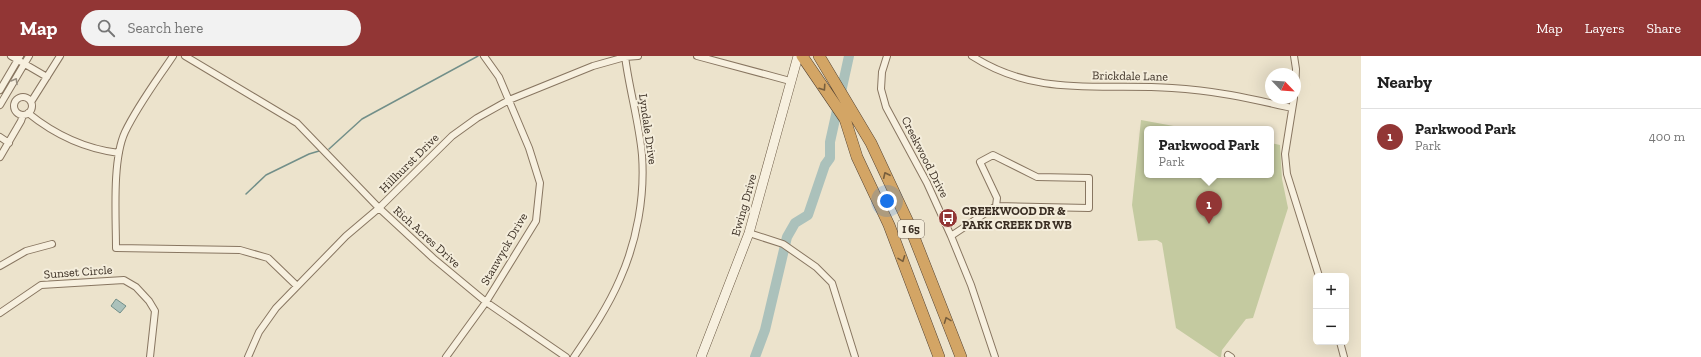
<!DOCTYPE html>
<meta charset="utf-8">
<style>
body{margin:0;font-family:"Zilla Slab",serif;background:#f2f2f2;color:#222}
.controls{position:absolute;right:12px;bottom:12px;display:grid;overflow:hidden;border-radius:6px;box-shadow:0 4px 16px #0002}
.controls button{width:36px;height:36px;display:grid;place-items:center;padding:0;border:0;border-bottom:1px solid #e0e0e0;background:#fff;color:#222;font:20px sans-serif}
.compass{position:absolute;left:1265px;top:12px;width:36px;height:36px;border-radius:50%;background:#fff;box-shadow:0 4px 16px #0002;rotate:115deg}
.you{position:absolute;left:887px;top:145px;width:14px;height:14px;margin:-10px;border:3px solid #fff;border-radius:50%;background:#1a73e8;box-shadow:0 0 0 6px #1a73e833}
.badge{display:grid;place-items:center;width:26px;height:26px;border-radius:50%;background:#923635;color:#fff;font-size:13px;font-weight:700}
.pin{position:absolute;translate:-50% -33px;filter:drop-shadow(0 1px 2px #0008)}
.pin::after{content:'';position:absolute;top:21px;width:14px;height:12px;background:inherit;clip-path:polygon(0 0,100% 0,50% 100%)}
.popup{position:absolute;left:1144px;top:70px;width:130px;height:52px;box-sizing:border-box;display:grid;place-content:center;border-radius:6px;background:#fff;filter:drop-shadow(0 1px 3px #0005);font-size:13px;white-space:nowrap;color:#767676}
.popup b{font-size:15px;color:#222}
.popup::after{content:'';position:absolute;left:50%;top:100%;margin-left:-8px;border:8px solid transparent;border-top-color:#fff}
.list{margin:0;padding:0;list-style:none}
h2{display:flex;justify-content:space-between;align-items:center;height:52px;margin:0;padding:0 16px;font-size:17px}
h2 small{font-size:13px;font-weight:400;color:#767676}
.list li{display:grid;grid-template-columns:26px 1fr auto;gap:12px;align-items:center;box-sizing:border-box;height:56px;padding:0 16px;border-top:1px solid #e0e0e0}
.list b{display:block;font-size:15px;white-space:nowrap}
.list p{margin:0;font-size:13px;white-space:nowrap;color:#767676}
.list em{font-size:13px;font-style:normal;color:#767676}
.icon{flex:none;width:22px;height:22px;fill:none;stroke:currentColor;stroke-width:2;stroke-linecap:round;stroke-linejoin:round}
.map{position:relative;flex:none;width:1361px;height:301px;overflow:hidden}
header{display:flex;align-items:center;gap:24px;box-sizing:border-box;height:56px;padding:0 20px;background:#923635;color:#fff}
header strong{font-size:19px}
nav{display:flex;gap:22px;margin-inline-start:auto;font-size:14px}
.search{width:280px;height:36px;background:#f2f2f2;display:flex;align-items:center;gap:10px;box-sizing:border-box;padding:0 14px;border-radius:22px;color:#767676;font-size:15px}
main{display:flex}
aside{flex:1;background:#fff}
.map>svg:first-child{display:block}
.green{fill:#c4caa0}
.water{fill:#abc1bb;stroke:#728f89}
.lines{fill:none;stroke-linecap:round;stroke-linejoin:round}
.stream{stroke:#728f89;stroke-width:1.5}
.river{stroke:#abc1bb;stroke-width:10}
.minor-casing{stroke:#887661;stroke-width:8}
.secondary-casing{stroke:#6a5843;stroke-width:10}
.motorway-casing{stroke:#574534;stroke-width:12}
.minor{stroke:#f7f0df;stroke-width:6}
.secondary{stroke:#f7f0df;stroke-width:9}
.motorway{stroke:#d3a565;stroke-width:11}
.oneway{stroke:#988f81}
.oneway2{stroke:#775e3d}
.labels{text-anchor:middle;stroke-width:4;stroke-linejoin:round;paint-order:stroke}
.shield{fill:#f4eddb;stroke:#72675a;stroke-width:1}
.shield-label{font-size:11px;font-weight:bold;fill:#3a2e23}
.street-label{font-size:12px;fill:#3a2e23;stroke:#f4eddb}
.poi-label{font-size:12px;font-weight:bold;fill:#3a2e23;stroke:#f4eddb;text-anchor:start}
</style>
<header>
<strong>Map</strong>
<div class="search"><svg class="icon" aria-label="search" viewBox="0 0 24 24"><circle cx="10" cy="10" r="6"/><path d="M15 15l6 6"/></svg>Search here</div>
<nav><a>Map</a><a>Layers</a><a>Share</a></nav>
</header>
<main>
<div class="map">
<svg width="1361" height="301" viewBox="0 0 1361 301">
<rect width="100%" height="100%" fill="#ece3cc"/>
<path class="green" d="M1141,64L1190,73H1147V119H1271V87L1280,89L1282,123L1288,152L1253,262L1246,263L1222,294L1221,301H1219L1176,272L1162,187L1157,184L1138,185L1132,149Z"/>
<path class="water" d="M116,243L126,250L120,257L111,250Z"/>
<g class="lines">
<path class="stream" d="M329,93L362,63L478,0
M246,138L266,119L309,98L319,95"/>
<path class="river" d="M755,301L765,274L787,181L795,167L808,159L825,109L830,102V86L849,0"/>
<g class="minor-casing">
<path id="minor" d="M11,0L47,21
M173,0C157,24 138,49 125,76C112,104 116,161 116,192L240,194L268,202L297,230
M185,0L297,67L379,152L433,202L486,246L566,301
M697,0L790,25
M887,0L882,16L881,33L886,51L927,127L951,180L971,229L995,301
M972,0C1037,42 1101,27 1172,32C1213,34 1252,43 1292,52
M1294,0L1296,13L1295,35
M0,34L20,0
M14 50a9 9 0 1 1 18 0a9 9 0 1 1-18 0Z
M1294,42L1285,98L1287,118L1319,220
M31,46L60,0
M0,49L29,0
M28,57C54,78 86,93 119,97
M0,81L9,87
M0,101L21,65L23,59
M749,177L783,188L816,211L832,227L855,301
M951,180L996,150L1089,152V122L1037,121L993,99L980,106L997,142L996,150
M0,210L26,195L52,188
M0,257L41,229L124,224L136,231L149,245L155,255L150,301
M1340,286L1344,301
M1228,299L1231,301
M248,301L259,276L276,252L346,180L379,152L452,80L477,62L509,44L593,10L625,1L638,0
M446,301L486,246L536,165L540,127L529,92L499,21L484,0
M574,301C591,276 608,251 620,223C637,185 645,140 642,99C639,65 629,33 625,0"/>
</g>
<g class="secondary-casing">
<path id="secondary" d="M701,301L749,177L798,0"/>
</g>
<g class="motorway-casing">
<path id="motorway" d="M802,0L845,63L857,101L889,169L939,301
M819,0L871,87L908,166L961,301"/>
</g>
<use href="#minor" class="minor"/>
<use href="#secondary" class="secondary"/>
<use href="#motorway" class="motorway"/>
</g>
<defs><path id="oneway-chevron" d="M-2-3.5L2.5 0L-2 3.5" fill="none" stroke-width="1.6" stroke-linecap="round" stroke-linejoin="round"/></defs>
<use class="oneway" href="#oneway-chevron" transform="translate(15 25) rotate(-59)"/>
<g class="oneway2">
<use href="#oneway-chevron" transform="translate(823 32) rotate(56)"/>
<use href="#oneway-chevron" transform="translate(886 119) rotate(-115)"/>
<use href="#oneway-chevron" transform="translate(902 203) rotate(69)"/>
<use href="#oneway-chevron" transform="translate(947 264) rotate(-111)"/>
</g>
<defs>
<g id="bus-disc" transform="scale(1)"><circle r="9.5" fill="#923635" stroke="#f4eddb"/><path d="M-5-6H5V4H4V6H2V4H-2V6H-4V4H-5ZM-3.5-4V0h7V-4ZM-3.5 1.2v1.5H-2V1.2ZM2 1.2v1.5H3.5V1.2Z" fill="#fff"/></g>
</defs>
<g fill-rule="evenodd">
<use href="#bus-disc" x="948" y="162"/>
</g>
<g class="labels">
<rect class="shield" x="898" y="164" width="26" height="18" rx="3"/>
<g class="shield-label">
<text x="911" y="177">I 65</text>
</g>
<g class="street-label">
<text transform="translate(1130 20) rotate(1)" y="4">Brickdale Lane</text>
<text transform="translate(648 73) rotate(82)" y="4">Lyndale Drive</text>
<text transform="translate(925 101) rotate(63)" y="4">Creekwood Drive</text>
<text transform="translate(409 107) rotate(-45)" y="4">Hillhurst Drive</text>
<text transform="translate(744 149) rotate(-74)" y="4">Ewing Drive</text>
<text transform="translate(427 181) rotate(42)" y="4">Rich Acres Drive</text>
<text transform="translate(504 193) rotate(-60)" y="4">Stanwyck Drive</text>
<text transform="translate(78 216) rotate(-4)" y="4">Sunset Circle</text>
</g>
<g class="poi-label">
<text x="962" y="159">CREEKWOOD DR &amp;<tspan x="962" dy="14">PARK CREEK DR WB</tspan></text>
</g>
</g>
</svg>
<div class="controls">
<button>+</button>
<button>−</button>
</div>
<svg class="compass" viewBox="-18 -18 36 36"><path d="M0-13l5 13h-10z" fill="#e53935"/><path d="M0 13l5-13h-10z" fill="#767676"/></svg>
<div class="you"></div>
<div class="pin badge" style="left:1209px;top:168px">1</div>
<div class="popup"><b>Parkwood Park</b>Park</div>
</div>
<aside>
<h2>Nearby<small></small></h2>
<ul class="list">
<li><span class="badge">1</span><div><b>Parkwood Park</b><p>Park</p></div><em>400 m</em></li>
</ul>
</aside>
</main>
